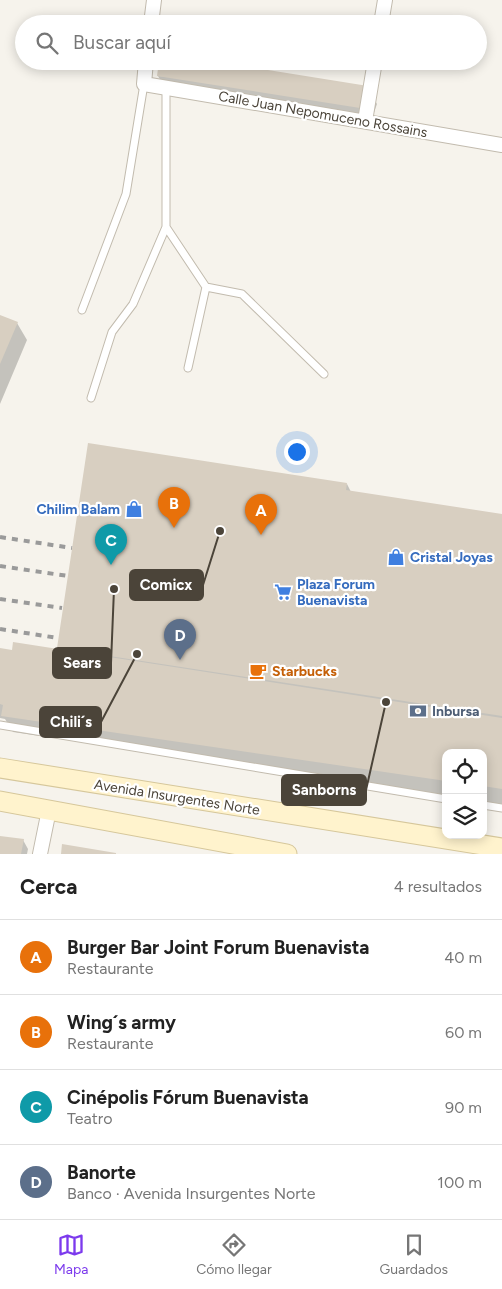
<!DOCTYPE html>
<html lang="es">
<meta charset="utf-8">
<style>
body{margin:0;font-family:Figtree,sans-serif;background:#f2f2f2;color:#222}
.controls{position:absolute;right:15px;bottom:15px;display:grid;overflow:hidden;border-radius:10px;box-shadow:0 2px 12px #0003}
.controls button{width:45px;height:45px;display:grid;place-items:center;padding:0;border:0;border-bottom:1px solid #e0e0e0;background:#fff;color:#222;font:25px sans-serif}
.you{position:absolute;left:296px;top:451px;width:18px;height:18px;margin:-12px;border:4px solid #fff;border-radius:50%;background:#1a73e8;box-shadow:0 0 0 8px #1a73e833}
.badge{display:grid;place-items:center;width:32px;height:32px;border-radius:50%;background:#7c3aed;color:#fff;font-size:16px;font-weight:700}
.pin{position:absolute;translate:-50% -41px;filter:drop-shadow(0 1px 2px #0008)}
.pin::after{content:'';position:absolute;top:26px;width:18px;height:15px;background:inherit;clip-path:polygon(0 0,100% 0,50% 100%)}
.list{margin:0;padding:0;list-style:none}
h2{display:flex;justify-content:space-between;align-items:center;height:65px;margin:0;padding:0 20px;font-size:21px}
h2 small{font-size:16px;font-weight:400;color:#767676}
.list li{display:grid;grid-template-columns:32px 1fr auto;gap:15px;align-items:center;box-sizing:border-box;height:75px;padding:0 20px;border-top:1px solid #e0e0e0}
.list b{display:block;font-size:19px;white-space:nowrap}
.list p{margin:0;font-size:16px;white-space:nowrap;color:#767676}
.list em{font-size:16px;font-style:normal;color:#767676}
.icon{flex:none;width:28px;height:28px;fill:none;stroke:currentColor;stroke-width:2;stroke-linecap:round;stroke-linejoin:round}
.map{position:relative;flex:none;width:502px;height:854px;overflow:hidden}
.search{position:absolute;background:#fff;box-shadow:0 2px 12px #0003;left:15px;right:15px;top:15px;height:55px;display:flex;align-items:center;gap:12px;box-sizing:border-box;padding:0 18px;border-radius:28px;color:#767676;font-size:19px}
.sheet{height:365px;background:#fff}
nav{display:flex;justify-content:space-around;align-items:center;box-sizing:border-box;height:70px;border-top:1px solid #e0e0e0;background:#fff;font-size:14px;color:#767676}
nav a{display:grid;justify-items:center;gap:2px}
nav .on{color:#7c3aed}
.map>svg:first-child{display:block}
.shadow{fill:#0003}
.building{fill:#d8cfc1}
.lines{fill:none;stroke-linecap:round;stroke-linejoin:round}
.lane-casing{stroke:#c2bbae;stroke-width:9}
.street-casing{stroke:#c2bbae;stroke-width:16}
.secondary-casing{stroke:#d6c79b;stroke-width:21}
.lane{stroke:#fff;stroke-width:7}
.street{stroke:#fff;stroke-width:14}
.secondary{stroke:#fff3cd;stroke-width:19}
.rail{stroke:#9a9a9a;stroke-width:4;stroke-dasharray:6 6;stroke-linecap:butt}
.labels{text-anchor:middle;stroke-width:4.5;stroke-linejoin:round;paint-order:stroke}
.street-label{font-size:14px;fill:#4b4439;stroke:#fff}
.shop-label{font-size:14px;font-weight:bold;fill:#366cbe;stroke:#fff;text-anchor:start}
.food-label{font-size:14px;font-weight:bold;fill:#c56008;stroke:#fff;text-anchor:start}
.service-label{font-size:14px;font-weight:bold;fill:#4e5e75;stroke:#fff;text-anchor:start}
.leader{fill:none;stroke:#4b4439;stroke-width:2}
.callout-dot{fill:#4b4439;stroke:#fff;stroke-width:2}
.callout{fill:#4b4439;stroke:#4b4439;stroke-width:2}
.callout-label{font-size:15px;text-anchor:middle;font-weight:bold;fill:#fff}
</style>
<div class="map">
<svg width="502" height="854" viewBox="0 0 502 854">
<rect width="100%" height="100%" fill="#f6f3ec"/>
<path class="shadow" d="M158,76L367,87L377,104L370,124L168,93Z
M0,316L17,323L27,340L0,404Z
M347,484L351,492L502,516V804L483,802V753H446V796L13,732L5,719L0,718V650L60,651L58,647Z
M0,837L23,840L28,849L27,854H0Z"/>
<path class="building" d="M159,61H211L368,86L360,108L157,76Z
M0,315L18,322L0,364Z
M88,443L347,483L346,490L502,514V716L57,648Z
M13,642L502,718V789L483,786V753H446V781L1,716L3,705L0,704V648L12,650Z
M0,836L24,839L21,854H0Z
M62,844L116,853V854H61Z"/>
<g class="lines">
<g class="lane-casing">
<path id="lane" d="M166,227L206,287L242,294L324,374
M82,310L126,194L144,84
M188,368L206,287
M91,398L112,332L133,304L166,227V88
M0,725L446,799
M483,805L502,808"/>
</g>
<g class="street-casing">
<path id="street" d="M151,24L154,0
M381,24L385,0
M146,61L144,84L502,145
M365,121L375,61
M40,854L49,810"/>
</g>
<g class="secondary-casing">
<path id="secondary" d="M0,768L502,848
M0,801L287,854"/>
</g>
<use href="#lane" class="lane"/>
<use href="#street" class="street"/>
<use href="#secondary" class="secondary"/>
<path class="rail" d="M0,537L72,548
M0,566L68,576
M0,599L62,608
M0,629L58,638"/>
</g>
<defs>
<g id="shop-bare" transform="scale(1.35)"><path d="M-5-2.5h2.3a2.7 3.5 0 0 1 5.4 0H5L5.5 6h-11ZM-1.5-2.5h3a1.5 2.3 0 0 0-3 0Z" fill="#3f7fe0" stroke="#fff" stroke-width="2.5" paint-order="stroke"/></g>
<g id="supermarket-bare" transform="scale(1.35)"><path d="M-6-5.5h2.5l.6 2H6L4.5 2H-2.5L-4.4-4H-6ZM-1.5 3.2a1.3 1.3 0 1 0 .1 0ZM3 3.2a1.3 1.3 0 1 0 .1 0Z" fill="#3f7fe0" stroke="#fff" stroke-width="2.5" paint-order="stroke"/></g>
<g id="cafe-bare" transform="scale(1.35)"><path d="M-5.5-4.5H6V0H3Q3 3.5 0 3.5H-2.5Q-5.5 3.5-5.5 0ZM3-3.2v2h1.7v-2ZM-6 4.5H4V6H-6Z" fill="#e8710a" stroke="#fff" stroke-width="2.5" paint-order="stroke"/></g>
<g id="bank-bare" transform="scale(1.35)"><path d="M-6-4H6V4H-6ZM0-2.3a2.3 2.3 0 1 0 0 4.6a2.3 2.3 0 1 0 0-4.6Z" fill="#5c6f8a" stroke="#fff" stroke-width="2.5" paint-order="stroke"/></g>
</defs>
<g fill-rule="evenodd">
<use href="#shop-bare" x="134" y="509"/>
<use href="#shop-bare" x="396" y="557"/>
<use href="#supermarket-bare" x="283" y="592"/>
<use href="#cafe-bare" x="258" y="671"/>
<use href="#bank-bare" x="418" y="711"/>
</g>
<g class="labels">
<g class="street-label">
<text transform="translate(323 114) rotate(10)" y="5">Calle Juan Nepomuceno Rossains</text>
<text transform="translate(177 797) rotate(9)" y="5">Avenida Insurgentes Norte</text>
</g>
<g class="shop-label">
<text x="120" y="514" text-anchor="end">Chilim Balam</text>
<text x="410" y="562">Cristal Joyas</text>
<text x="297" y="589">Plaza Forum<tspan x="297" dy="16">Buenavista</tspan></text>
</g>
<g class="food-label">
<text x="272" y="676">Starbucks</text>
</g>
<g class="service-label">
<text x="432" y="716">Inbursa</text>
</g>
</g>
<path class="leader" d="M220 531L203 585M114 589L111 663M137 654L101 722M386 702L366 790"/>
<g class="callout-dot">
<circle cx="220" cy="531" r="5"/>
<circle cx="114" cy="589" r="5"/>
<circle cx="137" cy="654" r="5"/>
<circle cx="386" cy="702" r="5"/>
</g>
<g class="callout">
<rect x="130" y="570" width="73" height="30" rx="5"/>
<rect x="53" y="648" width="58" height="30" rx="5"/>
<rect x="40" y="707" width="61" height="30" rx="5"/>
<rect x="282" y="775" width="84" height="30" rx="5"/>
</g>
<g class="callout-label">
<text x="166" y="590">Comicx</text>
<text x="82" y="668">Sears</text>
<text x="71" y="727">Chili´s</text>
<text x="324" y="795">Sanborns</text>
</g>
</svg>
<div class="controls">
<button><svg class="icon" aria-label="locate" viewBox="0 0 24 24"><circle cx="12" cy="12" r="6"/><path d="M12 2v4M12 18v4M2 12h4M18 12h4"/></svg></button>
<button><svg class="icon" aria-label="layers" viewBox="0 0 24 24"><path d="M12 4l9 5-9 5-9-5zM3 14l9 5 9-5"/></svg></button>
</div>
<div class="you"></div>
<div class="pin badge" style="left:261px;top:535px;background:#e8710a">A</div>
<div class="pin badge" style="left:174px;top:528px;background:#e8710a">B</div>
<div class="pin badge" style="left:111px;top:565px;background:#0f9aa8">C</div>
<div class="pin badge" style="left:180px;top:660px;background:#5c6f8a">D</div>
<div class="search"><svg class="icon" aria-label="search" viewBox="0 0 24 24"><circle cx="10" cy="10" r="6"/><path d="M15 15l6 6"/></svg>Buscar aquí</div>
</div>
<section class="sheet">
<h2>Cerca<small>4 resultados</small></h2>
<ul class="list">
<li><span class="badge" style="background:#e8710a">A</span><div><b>Burger Bar Joint Forum Buenavista</b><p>Restaurante</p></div><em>40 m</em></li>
<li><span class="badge" style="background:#e8710a">B</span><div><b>Wing´s army</b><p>Restaurante</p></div><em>60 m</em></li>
<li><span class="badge" style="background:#0f9aa8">C</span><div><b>Cinépolis Fórum Buenavista</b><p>Teatro</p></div><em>90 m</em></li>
<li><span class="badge" style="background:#5c6f8a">D</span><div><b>Banorte</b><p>Banco · Avenida Insurgentes Norte</p></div><em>100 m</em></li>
</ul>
</section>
<nav>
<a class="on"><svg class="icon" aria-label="map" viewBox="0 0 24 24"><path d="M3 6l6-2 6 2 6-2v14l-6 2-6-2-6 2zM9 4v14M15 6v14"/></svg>Mapa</a>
<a><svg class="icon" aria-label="directions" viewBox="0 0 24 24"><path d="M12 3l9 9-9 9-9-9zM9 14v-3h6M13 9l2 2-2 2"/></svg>Cómo llegar</a>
<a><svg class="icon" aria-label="saved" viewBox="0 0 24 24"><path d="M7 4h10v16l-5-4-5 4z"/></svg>Guardados</a>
</nav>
